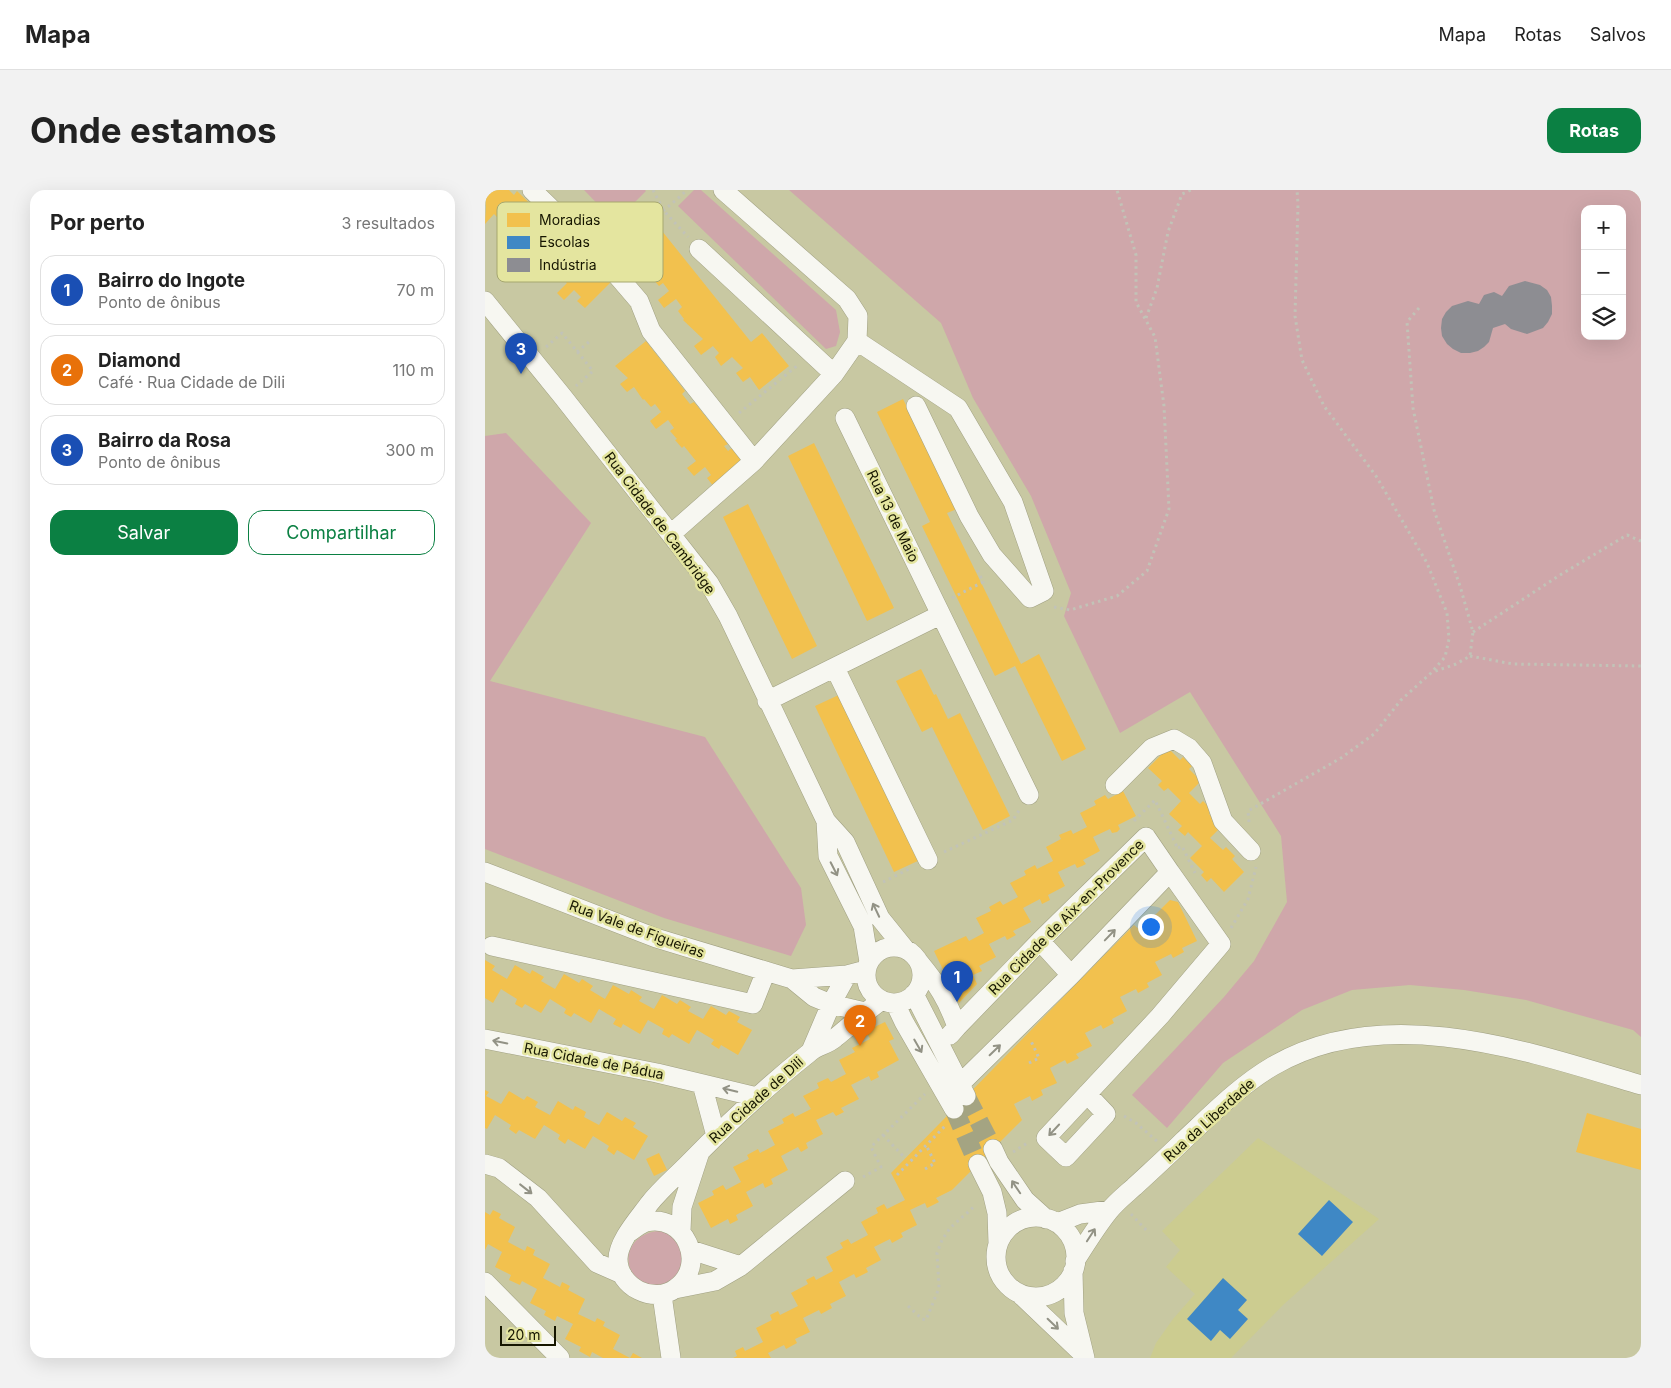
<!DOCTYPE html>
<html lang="pt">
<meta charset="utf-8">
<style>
body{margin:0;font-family:Inter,sans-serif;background:#f2f2f2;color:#222}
.controls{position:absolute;right:15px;top:15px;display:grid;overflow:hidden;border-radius:10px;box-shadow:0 5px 20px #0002}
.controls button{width:45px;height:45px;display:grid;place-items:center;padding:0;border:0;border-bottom:1px solid #e0e0e0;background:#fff;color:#222;font:25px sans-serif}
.scale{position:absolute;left:15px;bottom:12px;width:56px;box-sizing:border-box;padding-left:5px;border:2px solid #161600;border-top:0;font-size:14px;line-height:18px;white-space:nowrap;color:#161600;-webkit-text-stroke:4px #e4e59f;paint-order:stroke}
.you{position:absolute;left:665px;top:736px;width:18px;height:18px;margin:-12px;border:4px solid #fff;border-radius:50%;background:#1a73e8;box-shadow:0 0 0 8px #1a73e833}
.badge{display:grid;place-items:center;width:32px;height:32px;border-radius:50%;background:#0b8043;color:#fff;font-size:16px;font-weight:700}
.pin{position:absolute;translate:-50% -41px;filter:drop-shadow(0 1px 2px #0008)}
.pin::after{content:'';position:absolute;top:26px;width:18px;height:15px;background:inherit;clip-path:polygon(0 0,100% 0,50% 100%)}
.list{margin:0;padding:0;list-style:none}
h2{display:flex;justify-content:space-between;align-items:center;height:65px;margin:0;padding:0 20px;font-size:21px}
h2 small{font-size:16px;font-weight:400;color:#767676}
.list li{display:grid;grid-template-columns:32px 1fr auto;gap:15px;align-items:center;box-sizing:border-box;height:70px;margin:0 10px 10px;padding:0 10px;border:1px solid #e0e0e0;border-radius:15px}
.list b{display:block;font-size:19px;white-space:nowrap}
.list p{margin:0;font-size:16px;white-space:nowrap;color:#767676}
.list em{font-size:16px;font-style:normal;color:#767676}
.actions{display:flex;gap:10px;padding:15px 20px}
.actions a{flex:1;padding:11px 0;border:1px solid #0b8043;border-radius:15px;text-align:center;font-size:18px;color:#0b8043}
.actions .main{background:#0b8043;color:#fff}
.icon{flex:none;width:28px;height:28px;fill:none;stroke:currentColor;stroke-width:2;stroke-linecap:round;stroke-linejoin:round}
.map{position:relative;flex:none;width:1156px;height:1168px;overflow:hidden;border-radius:15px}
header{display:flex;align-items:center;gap:30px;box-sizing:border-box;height:70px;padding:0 25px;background:#fff;border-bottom:1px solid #e0e0e0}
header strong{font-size:24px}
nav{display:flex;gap:28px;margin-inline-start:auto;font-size:18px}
.intro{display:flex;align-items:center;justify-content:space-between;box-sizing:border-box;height:120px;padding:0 30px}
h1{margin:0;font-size:35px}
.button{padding:12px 22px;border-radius:15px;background:#0b8043;color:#fff;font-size:18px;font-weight:700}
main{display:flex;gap:30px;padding:0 30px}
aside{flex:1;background:#fff;border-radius:15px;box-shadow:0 5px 20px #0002}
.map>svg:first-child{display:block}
.built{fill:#cccc90}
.green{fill:#cfa7aa;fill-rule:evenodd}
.homes{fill:#f2c14e}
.schools{fill:#3f88c5}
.industry{fill:#8d8d92}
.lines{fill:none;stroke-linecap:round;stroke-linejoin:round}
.minor-tunnel{stroke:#a4a482;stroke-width:19;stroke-dasharray:19 9;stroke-linecap:butt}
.minor-casing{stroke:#a0a082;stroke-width:20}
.path{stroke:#c2c3b7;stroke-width:3;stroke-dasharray:2.5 4;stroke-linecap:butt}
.minor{stroke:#f7f7f1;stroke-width:19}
.oneway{stroke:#929285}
.labels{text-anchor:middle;stroke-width:5;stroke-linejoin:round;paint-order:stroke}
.street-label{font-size:14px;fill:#161600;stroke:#e4e59f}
.key{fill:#e4e59f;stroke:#a6a76f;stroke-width:1}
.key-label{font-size:14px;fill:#161600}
</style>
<header>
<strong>Mapa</strong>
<nav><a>Mapa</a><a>Rotas</a><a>Salvos</a></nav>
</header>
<div class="intro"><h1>Onde estamos</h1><a class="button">Rotas</a></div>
<main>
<aside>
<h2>Por perto<small>3 resultados</small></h2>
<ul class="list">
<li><span class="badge" style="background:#1a4fb4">1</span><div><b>Bairro do Ingote</b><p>Ponto de ônibus</p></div><em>70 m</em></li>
<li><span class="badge" style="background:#e8710a">2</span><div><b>Diamond</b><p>Café · Rua Cidade de Dili</p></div><em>110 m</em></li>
<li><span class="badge" style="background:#1a4fb4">3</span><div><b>Bairro da Rosa</b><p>Ponto de ônibus</p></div><em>300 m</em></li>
</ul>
<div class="actions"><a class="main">Salvar</a><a>Compartilhar</a></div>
</aside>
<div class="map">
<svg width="1156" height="1168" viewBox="0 0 1156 1168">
<rect width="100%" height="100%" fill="#c8c8a2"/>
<path class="built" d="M773,948L894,1029L798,1115L746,1168H665L671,1153L688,1129L710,1104L681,1077L695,1060L677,1041Z"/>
<path class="green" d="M99,0H160L161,1L130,32Z
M209,0H216L351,120L355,142L351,156L341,159L193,16Z
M304,0H1156V847L1148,840L1041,810L979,800L925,795L867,800L817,820L738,873L682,938L647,905L739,807L769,771L802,712L796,646L705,502L635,543L579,426L586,403L546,306L488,208L456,133ZM1100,19H1137V146H1100Z
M21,243L106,333L5,491L220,547L316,698L321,735L306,766L179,728L0,659V246Z
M174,1041L182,1043L195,1054L199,1079L180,1097C174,1097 166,1098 161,1095C131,1079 142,1043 174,1041Z"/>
<path class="homes" d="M0,0H24L29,5L32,1L71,39L68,42L73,47L76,43L102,69L99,72L110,81L112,79L126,92L100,118L92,111L96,107L89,100L79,110L72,103L82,93L74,86L70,90L55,76L59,72L52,65L42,75L34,68L41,60L29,48L27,51L19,43L20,42L13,35L16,31L9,24L0,34L1,17Z
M169,31L266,152L277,143L304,176L274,200L265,187L258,192L251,183L258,178L247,167L236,176L230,167L234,163L228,156L216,165L209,156L218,149L198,130L199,129L193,121L197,117L191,109L179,118L173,110L184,101L178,93L174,96L167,88L166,89L160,82L161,80L158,75L150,81L143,73L151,67L141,54Z
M161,151L200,201L197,204L205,214L209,212L243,254L239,256L243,261L247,258L258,273L229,297L222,288L226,285L220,277L209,286L202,278L211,271L199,256L197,258L190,250L192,249L185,241L189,238L183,230L171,239L165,231L176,222L170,214L166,217L159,209L158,210L149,197L142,202L135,194L143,188L130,176Z
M418,209L472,319L462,323L536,474L554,464L601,559L577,571L530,476L510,486L437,336L445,332L392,222Z
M329,253L409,418L382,431L303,266Z
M263,314L332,456L307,469L238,327Z
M436,479L449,505L451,504L463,529L475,523L525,626L498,640L447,537L437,542L411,491Z
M358,503L437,669L409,682L330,516Z
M683,558L695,570L698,567L707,576L704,579L716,591L704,603L715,614L718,611L727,620L724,624L737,636L725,648L738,660L741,657L750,666L747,669L759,682L739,702L726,688L722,692L716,685L719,682L705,668L717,656L703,642L700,646L693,640L697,636L684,624L696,611L683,598L679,601L673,595L677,591L663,578Z
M638,601L651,626L633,635L635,639L632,642L627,643L625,639L608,647L615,661L598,670L601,674L597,676L592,678L590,674L573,682L580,696L563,705L565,710L557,714L555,709L538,718L546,732L528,741L531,745L522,750L520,746L504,754L511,767L494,776L497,781L488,785L492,794L474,813L449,761L481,746L484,751L499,743L491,728L506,721L504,717L515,711L518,715L533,707L525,693L541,685L539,681L550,675L552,679L568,671L561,657L576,649L574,645L586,640L588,644L602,637L595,623L611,615L609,611L620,605L623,609Z
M685,710L693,712L712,751L697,758L699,762L688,768L686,764L670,772L677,785L662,793L664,797L653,803L651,799L635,807L642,821L627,829L629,833L618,839L616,835L600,843L607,856L591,864L594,868L582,874L580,870L565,878L572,893L556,900L558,905L547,911L545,906L529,914L537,930L467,1000L451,1008L454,1012L442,1018L440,1013L425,1020L432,1035L416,1043L418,1047L407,1053L405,1049L389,1057L396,1070L381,1078L383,1082L371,1088L369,1084L354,1092L361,1106L345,1114L347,1118L336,1124L334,1120L318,1128L325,1142L310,1149L312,1153L301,1159L299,1155L283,1163L286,1168H248L252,1166L250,1161L258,1157L260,1161L278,1152L271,1138L287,1130L285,1125L293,1121L295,1125L313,1116L306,1103L323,1094L321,1090L329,1086L331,1090L348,1081L341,1067L358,1058L355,1053L363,1049L366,1054L383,1045L376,1032L393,1023L391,1018L399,1014L402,1019L420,1010L406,983L649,735L655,740Z
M0,770L10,776L7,780L22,789L30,775L45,784L47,780L59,787L56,791L70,799L79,784L94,793L97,789L108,796L105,800L120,809L128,795L144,804L146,800L157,807L154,811L169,819L177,805L192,814L195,810L206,817L203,821L218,829L226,816L241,825L244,821L255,827L252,832L267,840L253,865L236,855L234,859L226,854L229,850L212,840L204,854L187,844L184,848L181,846L177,844L179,839L163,830L155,844L138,834L136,838L128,834L131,829L114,819L106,833L89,823L86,827L79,823L81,819L65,809L56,823L40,814L37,818L30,814L32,809L16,799L8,813L0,808Z
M400,832L409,849L404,851L414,870L392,882L394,887L386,891L384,886L366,895L374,909L356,918L359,922L351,926L348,922L331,930L338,944L321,953L323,958L316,962L313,957L296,966L303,980L286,989L288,994L280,998L278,993L261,1002L268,1016L251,1025L253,1030L245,1034L243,1029L226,1038L213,1013L229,1005L227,1001L238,995L241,1000L256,992L248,977L264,969L262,965L273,959L275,963L290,955L283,941L299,933L297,929L308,923L310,927L326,919L318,906L334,898L332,893L343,888L346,892L361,884L354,870L370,862L367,858L385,849L381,841Z
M0,900L4,902L1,906L16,914L24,901L39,910L42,906L53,912L50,917L65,925L73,911L88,920L90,916L101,922L99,927L114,935L122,922L137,931L140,927L151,933L148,937L163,946L149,970L132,960L129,965L122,960L124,956L108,946L100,959L83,949L80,954L73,949L75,945L59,935L50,949L34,940L31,944L24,939L26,935L10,925L2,939L0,938Z
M1102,923L1156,939V980L1091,962Z
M174,963L182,980L169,986L161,969Z
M8,1020L16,1024L14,1028L30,1037L23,1052L40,1061L42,1056L50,1060L48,1065L65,1074L58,1088L75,1097L77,1092L85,1096L83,1100L100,1109L93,1124L110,1132L112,1128L120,1132L118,1136L135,1145L128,1159L145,1168L148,1163L157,1168H118L107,1162L105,1167L94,1161L96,1157L80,1149L88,1134L72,1126L70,1131L59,1125L61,1121L45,1113L52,1099L37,1091L35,1095L24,1090L26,1085L10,1077L17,1062L3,1054L0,1060V1022L5,1025Z"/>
<path class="schools" d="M844,1010L868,1032L837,1066L813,1044Z
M738,1088L762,1110L753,1120L763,1129L745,1149L735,1140L726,1151L702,1129Z"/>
<path class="industry" d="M1040,91L1055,95L1062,100L1066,107L1067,116V124L1063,132L1058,138L1042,144L1026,139L1020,134L1008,138L1004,152L999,157L993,161L985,163H976L968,159L962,154L957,146L956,138L957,129L961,122L967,116L983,111L994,114L999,105L1009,102L1017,106L1024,96Z"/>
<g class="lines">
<path class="minor-tunnel" d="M481,906L508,959
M469,919L493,974"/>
<g class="minor-casing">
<path id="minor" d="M47,0L118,69L154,111L166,141L269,271
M238,0L362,109L373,126L372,151
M214,59L349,184
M0,111L78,207L224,393L243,426L341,631L360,652L395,728L420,759
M372,151L473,218L528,312L559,401L545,408L507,365L484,326L431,216
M360,228L544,605
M186,344L269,271L349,184L372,151
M350,478L443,670
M282,511L455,425
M630,595L667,558L689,549L704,558L717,573L738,631L766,661
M341,631L343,666L378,736L384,772
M0,682L171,748L307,789L362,785L381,780
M555,751L586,785
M7,756L268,814L281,781
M381 785a28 28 0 1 1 56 0a28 28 0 1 1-56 0Z
M434,772C453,795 462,809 472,837L465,845
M307,789L329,807L346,814L380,822
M429,804L481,906
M410,813L419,832L469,919
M472,837L555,751L661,647L685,682L586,785L475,894
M0,849L172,883L272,907
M326,861L346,814L362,785
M217,894L231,946
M602,904L621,924L581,967L561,948L675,826L736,754L685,682
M508,959L514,972L540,1010L561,1029
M0,974L14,978L53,1008L112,1073L137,1084
M493,974L507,1002L512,1023L513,1053
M511 1067a40 40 0 1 1 80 0a40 40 0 1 1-80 0Z
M572,1033L595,1024L625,1020
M196,1041L197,1017L214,965
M145,1042C149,1039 156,1034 161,1032C200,1023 223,1075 191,1098C169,1115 133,1097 133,1069C133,1051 154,1028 164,1014C175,1000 189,988 201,976C240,936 281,897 324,863C331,856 342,855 350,848C366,835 380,822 397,810
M206,1060L256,1076L360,991
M590,1071C601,1054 611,1037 624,1021C631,1012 640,1005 649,997C665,982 682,967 698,951C727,924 754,896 788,876C899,811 1043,861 1156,895
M588,1081L589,1123L600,1168
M0,1092L75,1168
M190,1099L230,1091L256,1076
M177,1105L186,1168
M536,1105L599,1165"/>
</g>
<path class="path" d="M168,0L179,21L203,47
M132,57C155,38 180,21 202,0
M934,118L922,132L928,218L949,320L975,396L988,442L985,466L971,474L948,482
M661,128L672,98L683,42L697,4L706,0
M61,157L77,143L108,181L91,196
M92,162L105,151
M254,223L313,175
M467,408L498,392L492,379L494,377
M569,417L585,420L632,406L662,381L684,319L679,216L670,147L651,112V65L632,0
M988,442L1075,385L1142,345L1156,351
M985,466L1028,474L1156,476
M649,631L670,610L692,657
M764,632L763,621L856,568L889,544L916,510L946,483L960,467L964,449L962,423L942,373L891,286L839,216L817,170L810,126L813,14L812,0
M693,658L697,656L710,683
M459,662L528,630L535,619
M398,692L426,678
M746,738L763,709L771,677
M544,873L554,868L545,849
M639,926L651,933L673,952
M398,945L420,968
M528,962L544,952
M440,979L450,973L441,955
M412,985L462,934
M378,987L396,977L386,957L440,904
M646,1024L664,1043
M423,1116L437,1129L441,1130L454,1098L452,1063L457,1050L465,1038L491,1015"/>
<use href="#minor" class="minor"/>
</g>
<defs><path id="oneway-shaft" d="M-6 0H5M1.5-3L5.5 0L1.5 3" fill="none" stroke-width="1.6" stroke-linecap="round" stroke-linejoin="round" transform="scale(1.25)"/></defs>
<g class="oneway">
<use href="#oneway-shaft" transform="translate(349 679) rotate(63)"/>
<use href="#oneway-shaft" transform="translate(391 720) rotate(-115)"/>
<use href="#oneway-shaft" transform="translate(625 745) rotate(-46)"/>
<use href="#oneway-shaft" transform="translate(15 852) rotate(-169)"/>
<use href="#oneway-shaft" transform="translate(433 856) rotate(60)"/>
<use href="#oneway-shaft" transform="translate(510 860) rotate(-44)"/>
<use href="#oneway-shaft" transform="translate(245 900) rotate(-166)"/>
<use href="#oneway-shaft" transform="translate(569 940) rotate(133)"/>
<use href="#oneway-shaft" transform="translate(531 997) rotate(-124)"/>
<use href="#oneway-shaft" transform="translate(41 999) rotate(38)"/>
<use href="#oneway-shaft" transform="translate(606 1045) rotate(-57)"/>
<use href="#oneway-shaft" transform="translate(568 1134) rotate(44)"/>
</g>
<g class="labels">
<g class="street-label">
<text transform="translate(408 326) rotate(64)" y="5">Rua 13 de Maio</text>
<text transform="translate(175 333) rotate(53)" y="5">Rua Cidade de Cambridge</text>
<text transform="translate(581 727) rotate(-45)" y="5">Rua Cidade de Aix-en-Provence</text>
<text transform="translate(152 739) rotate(20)" y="5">Rua Vale de Figueiras</text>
<text transform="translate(109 871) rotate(11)" y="5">Rua Cidade de Pádua</text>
<text transform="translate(271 910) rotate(-42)" y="5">Rua Cidade de Dili</text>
<text transform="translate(724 930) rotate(-42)" y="5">Rua da Liberdade</text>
</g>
</g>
<rect x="12" y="12" width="166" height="80" rx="8" class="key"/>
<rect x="22" y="23" width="23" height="14" fill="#f2c14e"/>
<rect x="22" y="46" width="23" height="13" fill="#3f88c5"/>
<rect x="22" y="68" width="23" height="14" fill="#8d8d92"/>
<g class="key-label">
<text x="54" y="35">Moradias</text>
<text x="54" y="57">Escolas</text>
<text x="54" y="80">Indústria</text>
</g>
</svg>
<div class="controls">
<button>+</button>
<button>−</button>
<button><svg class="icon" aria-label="layers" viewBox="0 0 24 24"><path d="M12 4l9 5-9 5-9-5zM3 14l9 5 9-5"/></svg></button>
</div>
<div class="scale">20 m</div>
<div class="you"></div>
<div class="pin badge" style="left:472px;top:812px;background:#1a4fb4">1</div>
<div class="pin badge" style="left:375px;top:856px;background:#e8710a">2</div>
<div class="pin badge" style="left:36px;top:184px;background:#1a4fb4">3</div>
</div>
</main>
